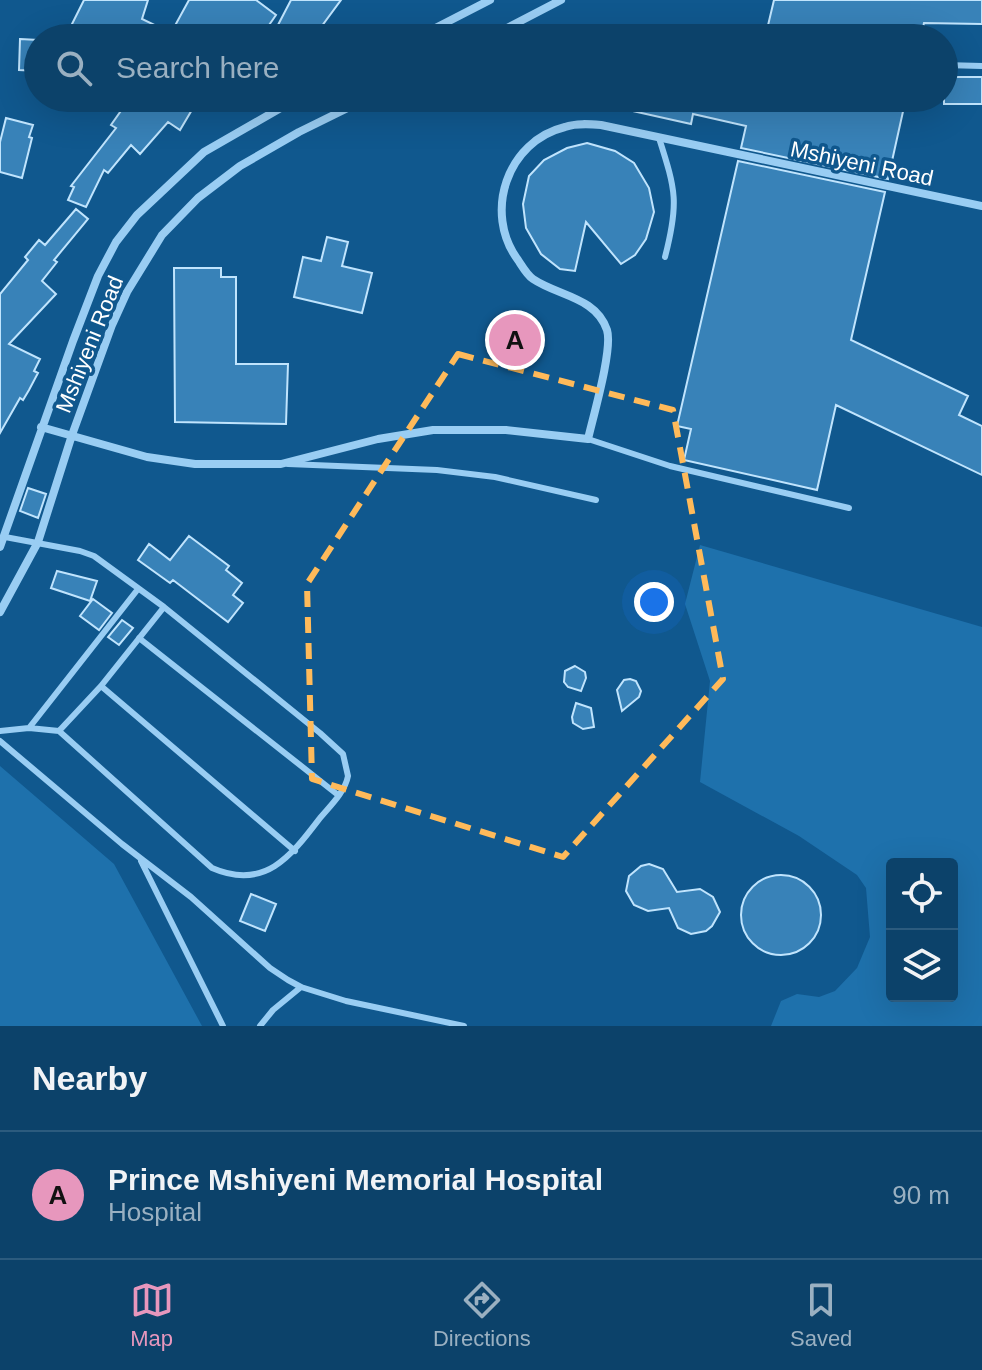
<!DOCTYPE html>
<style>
body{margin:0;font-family:Helvetica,sans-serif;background:#154970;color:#f1f3f6}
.controls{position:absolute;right:24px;bottom:24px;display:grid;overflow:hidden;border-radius:8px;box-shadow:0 8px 32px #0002}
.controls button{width:72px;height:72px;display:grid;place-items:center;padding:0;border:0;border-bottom:2px solid #2c5b7e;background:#0c426a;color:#f1f3f6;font:40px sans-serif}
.you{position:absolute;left:654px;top:602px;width:28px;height:28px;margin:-20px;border:6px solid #fff;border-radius:50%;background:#1a73e8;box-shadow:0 0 0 12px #1a73e833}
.badge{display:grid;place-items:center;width:52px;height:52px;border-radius:50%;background:#e797bd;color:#111;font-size:26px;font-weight:700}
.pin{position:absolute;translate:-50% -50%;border:4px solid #fff;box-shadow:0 2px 8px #0006}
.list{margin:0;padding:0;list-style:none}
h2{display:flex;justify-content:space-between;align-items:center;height:104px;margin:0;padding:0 32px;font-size:34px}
h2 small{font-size:26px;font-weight:400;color:#9ab0c1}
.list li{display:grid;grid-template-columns:52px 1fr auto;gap:24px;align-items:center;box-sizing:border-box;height:128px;padding:0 32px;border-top:2px solid #2c5b7e}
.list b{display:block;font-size:30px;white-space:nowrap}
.list p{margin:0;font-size:26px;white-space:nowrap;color:#9ab0c1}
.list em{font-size:26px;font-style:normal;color:#9ab0c1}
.icon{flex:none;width:44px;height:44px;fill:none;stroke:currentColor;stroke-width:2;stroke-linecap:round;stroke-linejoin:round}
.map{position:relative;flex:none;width:982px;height:1026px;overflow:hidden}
.search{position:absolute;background:#0c426a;box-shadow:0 8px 32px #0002;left:24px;right:24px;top:24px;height:88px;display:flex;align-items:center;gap:20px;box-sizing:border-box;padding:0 28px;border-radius:44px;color:#9ab0c1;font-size:30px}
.sheet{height:232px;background:#0c426a}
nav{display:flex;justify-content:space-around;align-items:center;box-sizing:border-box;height:112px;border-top:2px solid #2c5b7e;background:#0c426a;font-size:22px;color:#9ab0c1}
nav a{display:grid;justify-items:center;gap:4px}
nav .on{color:#e797bd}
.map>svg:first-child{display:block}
.green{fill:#1e71ac;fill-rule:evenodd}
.building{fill:#3882b8;stroke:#c0e4fd;stroke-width:2}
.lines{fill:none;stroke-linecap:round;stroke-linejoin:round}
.lane{stroke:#99cdf3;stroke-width:6}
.street{stroke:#99cdf3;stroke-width:8}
.marked{fill:none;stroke:#ffba5a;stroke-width:6;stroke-dasharray:16 10;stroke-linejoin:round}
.labels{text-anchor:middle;stroke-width:7;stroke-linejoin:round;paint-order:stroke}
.street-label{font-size:22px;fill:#fff;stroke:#10588e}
</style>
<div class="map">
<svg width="982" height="1026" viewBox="0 0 982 1026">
<rect width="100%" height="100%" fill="#10588e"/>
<path class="green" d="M700,545L982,627V1026H771L781,1001L797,994L819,997L835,991L857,968L870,937L866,888L857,875L799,836L700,782L710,681L685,604ZM952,864V996H892V864Z
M0,766L114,864L202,1026H0Z"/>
<path class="building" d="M84,0H148L142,19L171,33L189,0H256L276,15L260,38H97L71,26Z
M291,0H341L313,38H299L278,25Z
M774,0H982V24L924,23L920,38H765Z
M20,39L38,40V71L19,70Z
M944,77H982V104H944Z
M130,98H199L180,130L168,122L140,154L131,145L108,173L104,170L86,207L68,200L74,187L71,186L116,128L111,125Z
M610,98H906L888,179L741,148L746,126L693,114L691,124L610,106Z
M6,118L33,125L29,137L32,138L22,178L0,172V142Z
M587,143L615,151L634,163L649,188L654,212L646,239L635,255L621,264L586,222L575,271L560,269L541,254L526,228L523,204L529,176L544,160L567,148Z
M738,161L885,192L851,340L968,396L959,415L982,426V475L836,405L817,490L684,460L691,429L677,426Z
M76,209L88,219L54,260L57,262L42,281L56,294L9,344L40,359L34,371L38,373L29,390L23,400L20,398L0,433V294L28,260L25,257L39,240L45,245Z
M327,237L348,242L342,266L372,273L362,313L294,297L303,257L321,261Z
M174,268H221V277H236V364H288L286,424L175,422Z
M28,488L46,494L38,518L20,511Z
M189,536L229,566L226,570L242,583L233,595L243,603L228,622L173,580L170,583L138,560L149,544L170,560Z
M57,571L97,581L90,601L51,588Z
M93,599L112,613L99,630L80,616Z
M122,620L133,628L119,645L108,637Z
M575,666L585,672L586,678L581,691L568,687L564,682L565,671Z
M630,679L636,681L641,691L639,697L622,711L617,690L624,680Z
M576,703L591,708L594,727L583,729L573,723L572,717Z
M649,864L663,869L677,892L700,889L713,897L720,912L712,926L706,931L691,934L678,928L669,908L648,911L634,905L626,891L629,876L641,866Z
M741 915a40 40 0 1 1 80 0a40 40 0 1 1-80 0Z
M251,894L276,904L265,931L240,921Z"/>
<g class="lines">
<path class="lane" d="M944,65L982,66
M659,138C676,191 679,203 665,257
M588,439L670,466L849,508
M288,464L437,470L495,477L596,500
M5,537L80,551L94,556L164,607L320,733L343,754L348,776C345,792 330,806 320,818C291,856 265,891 212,868L59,731L29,728
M139,638L338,795
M101,686L295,851
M0,731L29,728L138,589
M59,731L101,686L164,607
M0,741L122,844L191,897L270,968L288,980L301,987L346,1001L464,1026
M141,861L223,1026
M260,1026L273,1010L301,987"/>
<path class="street" d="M416,38L490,0
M488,38L561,0
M41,427L147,457L195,464H281L378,439L433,430H506L588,439C593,417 613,349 607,330C596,297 558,296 533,279C527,275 522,266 518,260C483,213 507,141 565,127C576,123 589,124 601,125L982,206
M0,547L73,341L98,276L116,242L137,215L204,152L298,98
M0,612L38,542L72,435L112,325L127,292L162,235L198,198L240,166L299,132L368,98"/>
</g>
<path class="marked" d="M458,354L673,410L723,679L563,857L312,779L307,584Z"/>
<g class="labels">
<g class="street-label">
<text transform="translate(862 163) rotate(12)" y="8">Mshiyeni Road</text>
<text transform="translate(89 344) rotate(-68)" y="8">Mshiyeni Road</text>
</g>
</g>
</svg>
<div class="controls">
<button><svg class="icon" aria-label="locate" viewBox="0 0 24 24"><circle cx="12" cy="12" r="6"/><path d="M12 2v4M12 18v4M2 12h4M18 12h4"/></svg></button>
<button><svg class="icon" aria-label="layers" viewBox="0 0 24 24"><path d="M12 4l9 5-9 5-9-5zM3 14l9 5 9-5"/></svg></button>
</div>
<div class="you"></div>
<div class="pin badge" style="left:515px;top:340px">A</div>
<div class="search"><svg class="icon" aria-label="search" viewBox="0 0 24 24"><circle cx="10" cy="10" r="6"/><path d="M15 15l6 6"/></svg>Search here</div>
</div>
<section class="sheet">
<h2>Nearby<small></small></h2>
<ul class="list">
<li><span class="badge">A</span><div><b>Prince Mshiyeni Memorial Hospital</b><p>Hospital</p></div><em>90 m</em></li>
</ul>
</section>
<nav>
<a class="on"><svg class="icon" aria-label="map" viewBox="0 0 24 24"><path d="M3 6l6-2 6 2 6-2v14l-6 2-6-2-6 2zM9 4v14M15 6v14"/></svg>Map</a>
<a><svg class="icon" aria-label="directions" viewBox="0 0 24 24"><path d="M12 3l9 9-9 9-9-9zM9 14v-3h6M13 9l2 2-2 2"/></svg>Directions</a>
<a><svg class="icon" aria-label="saved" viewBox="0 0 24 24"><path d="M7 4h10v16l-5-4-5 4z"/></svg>Saved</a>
</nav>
